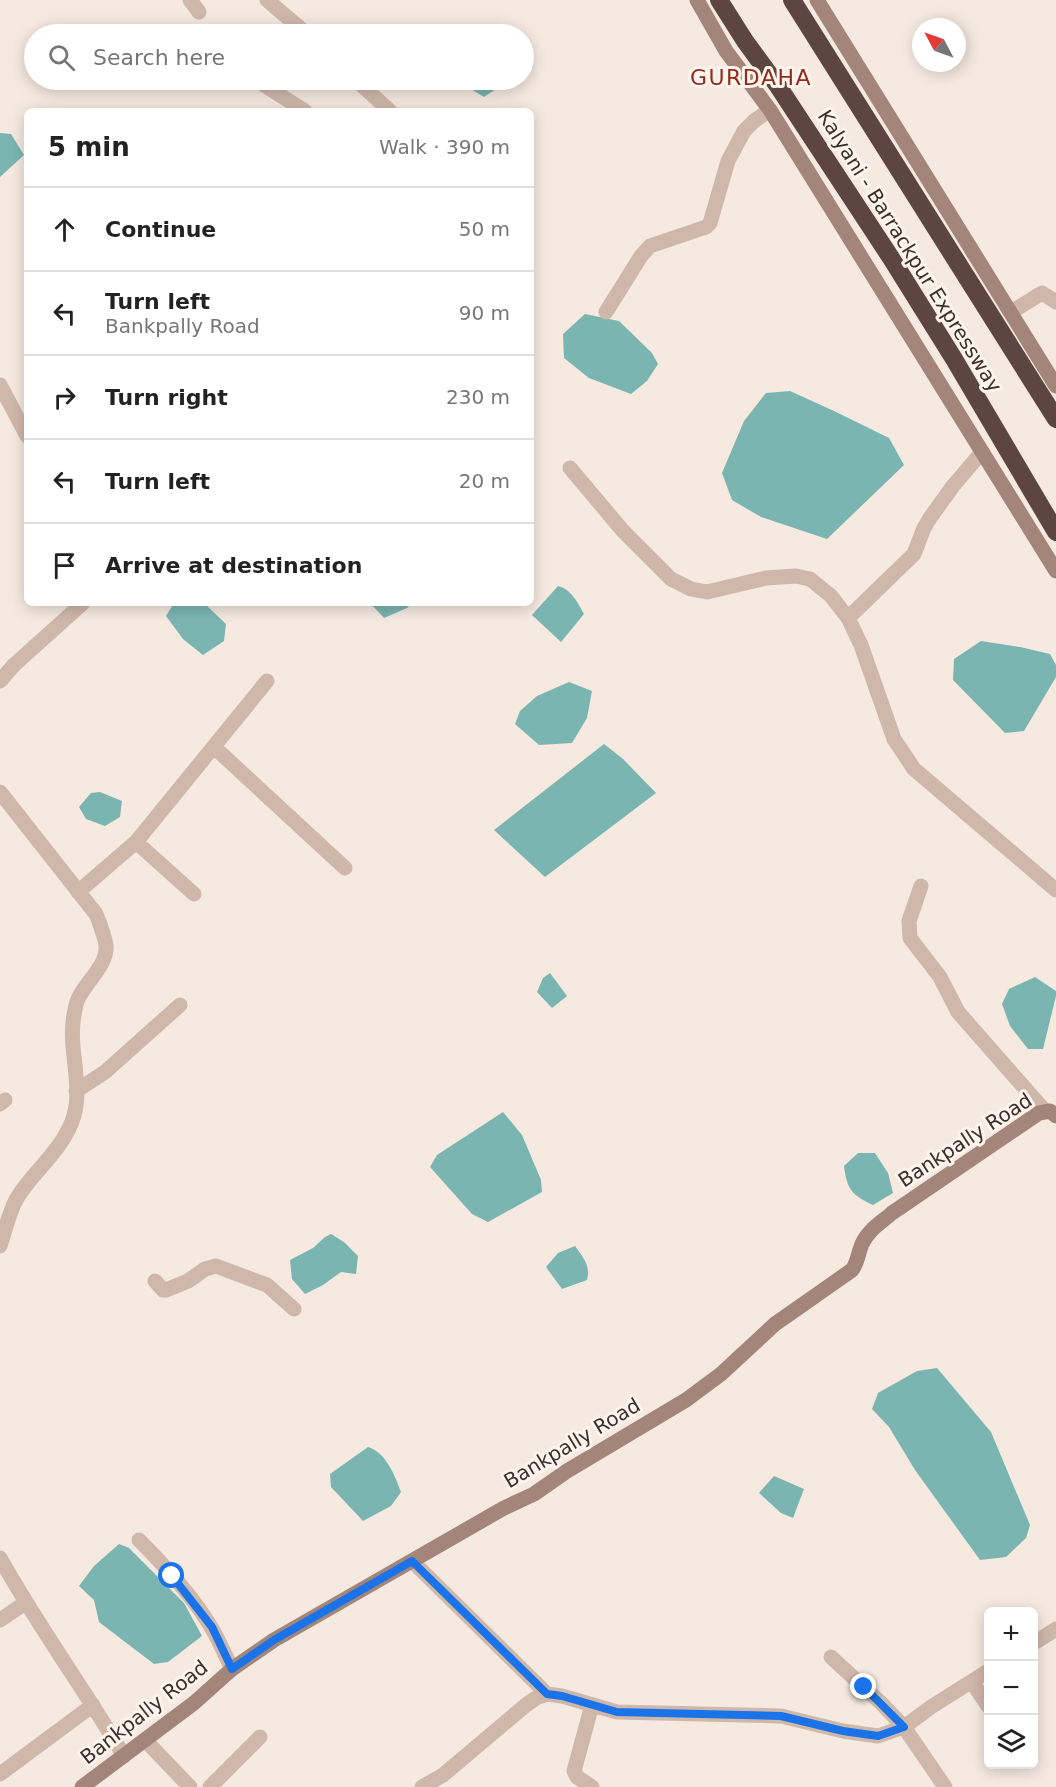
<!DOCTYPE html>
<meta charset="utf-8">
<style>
body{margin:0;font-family:"DejaVu Sans",sans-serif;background:#f2f2f2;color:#222}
.controls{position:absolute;right:18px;bottom:18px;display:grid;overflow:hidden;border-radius:9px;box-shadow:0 3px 15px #0003}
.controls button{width:54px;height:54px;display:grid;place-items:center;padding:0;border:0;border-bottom:2px solid #e0e0e0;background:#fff;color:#222;font:30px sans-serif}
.compass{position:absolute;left:912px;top:18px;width:54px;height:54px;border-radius:50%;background:#fff;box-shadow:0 3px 15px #0003;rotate:311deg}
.stop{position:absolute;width:18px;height:18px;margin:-14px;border:4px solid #1a73e8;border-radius:50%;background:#fff}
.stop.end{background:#1a73e8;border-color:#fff;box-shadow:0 2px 6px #0008}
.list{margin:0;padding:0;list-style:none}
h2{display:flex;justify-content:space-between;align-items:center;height:78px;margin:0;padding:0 24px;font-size:26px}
h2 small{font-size:20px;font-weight:400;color:#767676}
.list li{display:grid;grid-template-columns:39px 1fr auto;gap:18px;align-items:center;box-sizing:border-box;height:84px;padding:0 24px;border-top:2px solid #e0e0e0}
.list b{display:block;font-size:22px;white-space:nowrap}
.list p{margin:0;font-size:20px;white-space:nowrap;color:#767676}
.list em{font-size:20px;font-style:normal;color:#767676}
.icon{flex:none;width:33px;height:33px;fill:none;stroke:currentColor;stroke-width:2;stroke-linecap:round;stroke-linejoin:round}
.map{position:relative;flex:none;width:1056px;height:1787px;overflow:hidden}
.search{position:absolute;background:#fff;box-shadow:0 3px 15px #0003;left:24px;top:24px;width:510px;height:66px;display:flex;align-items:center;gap:15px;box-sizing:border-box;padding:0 21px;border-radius:33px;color:#767676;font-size:22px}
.panel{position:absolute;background:#fff;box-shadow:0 3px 15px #0003;left:24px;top:108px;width:510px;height:498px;border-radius:9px}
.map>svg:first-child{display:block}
.water{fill:#7bb5b2}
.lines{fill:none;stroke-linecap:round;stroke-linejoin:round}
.street{stroke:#cfb7aa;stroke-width:15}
.secondary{stroke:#a3857a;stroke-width:15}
.highway{stroke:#5e4640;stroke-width:18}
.route{stroke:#1a73e8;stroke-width:8}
.labels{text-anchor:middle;stroke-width:6;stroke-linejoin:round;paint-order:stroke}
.street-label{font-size:20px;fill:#3c2e2a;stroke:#fcf4ed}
.quarter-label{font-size:22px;letter-spacing:1.5px;fill:#932c1b;stroke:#fcf4ed}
</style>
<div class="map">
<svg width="1056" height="1787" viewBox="0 0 1056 1787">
<rect width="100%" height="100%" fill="#f5e9e0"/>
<path class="water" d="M456,80H509L484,97Z
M0,133L11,134L24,155L0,177Z
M585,314L619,321L652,353L658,364L647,381L631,394L589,378L564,358L563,334Z
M790,391L834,411L889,438L904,465L827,539L761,517L732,500L722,473L744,421L766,393Z
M558,586C571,589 578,603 584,614L561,642L532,615Z
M174,603H204L226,624L224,641L203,655L183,639L166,616Z
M370,603H412L407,608L384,618Z
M981,641L1020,647L1050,654L1056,665V677L1024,731L1005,733L953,680L954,659Z
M569,682L592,691L587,718L572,743L539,745L515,724L520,711L537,696Z
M604,744L623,759L656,793L545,877L494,830Z
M100,792L122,801L120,817L105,826L86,819L79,807L91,793Z
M550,973L567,996L552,1008L537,992L543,978Z
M1035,977L1056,991V996L1043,1049H1028L1010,1026L1002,1004L1009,989Z
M503,1112L522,1135L541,1180L542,1192L488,1222L472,1214L430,1167L437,1155Z
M858,1153H875L888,1173L893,1193L873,1205C852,1195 847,1190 844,1166Z
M331,1234L344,1242L358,1256L356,1274L341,1272L323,1285L305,1294L292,1279L290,1260L313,1248L325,1237Z
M575,1246C583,1257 591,1266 587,1280L562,1289L546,1267L558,1253Z
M937,1368L991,1432L1030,1525L1026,1538L1006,1557L980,1560L915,1470L889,1427L872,1409L878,1393L917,1371Z
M368,1447C386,1452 395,1476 401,1492L391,1506L363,1521L331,1487L330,1474Z
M774,1476L804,1489L793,1518L781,1513L759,1493Z
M119,1544L129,1548L184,1603L202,1636L168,1662L154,1664L99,1622L94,1600L79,1586L94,1566Z"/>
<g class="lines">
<path class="street" d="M190,0L199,12
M267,0L307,34
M256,80L305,111
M356,80L390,111
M606,312L641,256L650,246L706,227L710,223L728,161L744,131L754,121L770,110
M1011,312L1042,293L1056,302
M0,385L27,436
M570,468L623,531L671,579L691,589L707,592L766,578L796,576L810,579L831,596L848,618L861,645L894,739L914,769L1056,890
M848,618L914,554L924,528L930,518L953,486L982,452
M0,681L14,665L83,603
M214,747L345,868
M0,792L96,914C100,924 104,934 106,945C108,964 87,981 79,997C76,1002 75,1009 74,1015C67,1051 86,1089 71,1124C59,1153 33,1172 17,1198C9,1212 5,1231 0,1246
M136,842L194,894
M921,886L909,921L910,938L940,977L958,1012L1045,1111
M78,892L136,842L267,681
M76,1091L105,1072L180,1005
M0,1104L5,1100
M155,1281L163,1290H166L188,1281L205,1269L216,1266L267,1285L294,1309
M139,1540C165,1566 192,1595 211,1627C219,1640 225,1655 232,1669
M0,1558C38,1626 84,1689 124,1756
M412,1561L547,1694
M0,1620L25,1603
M1034,1643L1056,1629
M831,1657L881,1703L904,1727L945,1787
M972,1682L988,1706
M592,1705L574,1771L577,1777L592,1787
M145,1740L190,1787
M0,1774L93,1705
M210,1787L260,1737
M422,1787L443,1775L526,1705L536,1698L547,1694L562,1696L617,1712L781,1716L843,1731L878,1736L904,1727L931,1707L988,1671"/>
<path class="secondary" d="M697,0L726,51L770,110L1056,571
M817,0L1056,386
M82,1787L194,1703L232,1669L274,1640L504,1508L534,1494L567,1471L686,1400L721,1374L775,1324L852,1270C858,1262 858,1253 862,1244C868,1230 882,1222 892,1213L1039,1113L1050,1111L1056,1116"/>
<path class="highway" d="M719,0L745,41L778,86L891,258L954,359L1056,532
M792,0L1056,419"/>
</g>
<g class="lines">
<path class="route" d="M172,1576L212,1627L232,1669L274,1640L412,1561L547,1694L562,1696L617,1712L781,1716L843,1731L878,1736L904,1727L864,1687"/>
</g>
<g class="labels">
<g class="street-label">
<text transform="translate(910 251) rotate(58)" y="7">Kalyani - Barrackpur Expressway</text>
<text transform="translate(965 1140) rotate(-33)" y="7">Bankpally Road</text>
<text transform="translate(572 1443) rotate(-31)" y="7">Bankpally Road</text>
<text transform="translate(144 1712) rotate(-38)" y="7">Bankpally Road</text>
</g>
<g class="quarter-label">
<text x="751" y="85">GURDAHA</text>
</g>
</g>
</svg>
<div class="controls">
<button>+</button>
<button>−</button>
<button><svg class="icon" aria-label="layers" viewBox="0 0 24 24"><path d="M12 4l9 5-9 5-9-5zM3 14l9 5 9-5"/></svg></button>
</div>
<svg class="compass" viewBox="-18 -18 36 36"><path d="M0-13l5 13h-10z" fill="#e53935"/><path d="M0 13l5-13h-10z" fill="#767676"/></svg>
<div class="stop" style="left:172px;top:1576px"></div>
<div class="stop end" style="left:864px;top:1687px"></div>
<div class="search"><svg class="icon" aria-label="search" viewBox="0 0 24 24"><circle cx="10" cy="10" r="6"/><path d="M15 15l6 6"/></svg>Search here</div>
<section class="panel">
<h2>5 min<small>Walk · 390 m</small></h2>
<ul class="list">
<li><svg class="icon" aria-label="ahead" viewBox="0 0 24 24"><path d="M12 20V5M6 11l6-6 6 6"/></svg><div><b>Continue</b></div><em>50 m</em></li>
<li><svg class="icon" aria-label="left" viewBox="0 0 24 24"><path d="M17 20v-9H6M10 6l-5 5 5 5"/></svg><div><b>Turn left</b><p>Bankpally Road</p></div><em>90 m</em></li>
<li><svg class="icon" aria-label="right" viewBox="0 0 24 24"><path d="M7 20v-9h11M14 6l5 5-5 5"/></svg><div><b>Turn right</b></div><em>230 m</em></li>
<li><svg class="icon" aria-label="left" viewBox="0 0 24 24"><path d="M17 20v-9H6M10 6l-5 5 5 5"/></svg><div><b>Turn left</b></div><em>20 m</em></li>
<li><svg class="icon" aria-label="arrive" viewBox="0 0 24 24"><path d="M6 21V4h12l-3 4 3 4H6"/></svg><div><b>Arrive at destination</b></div></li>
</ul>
</section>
</div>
